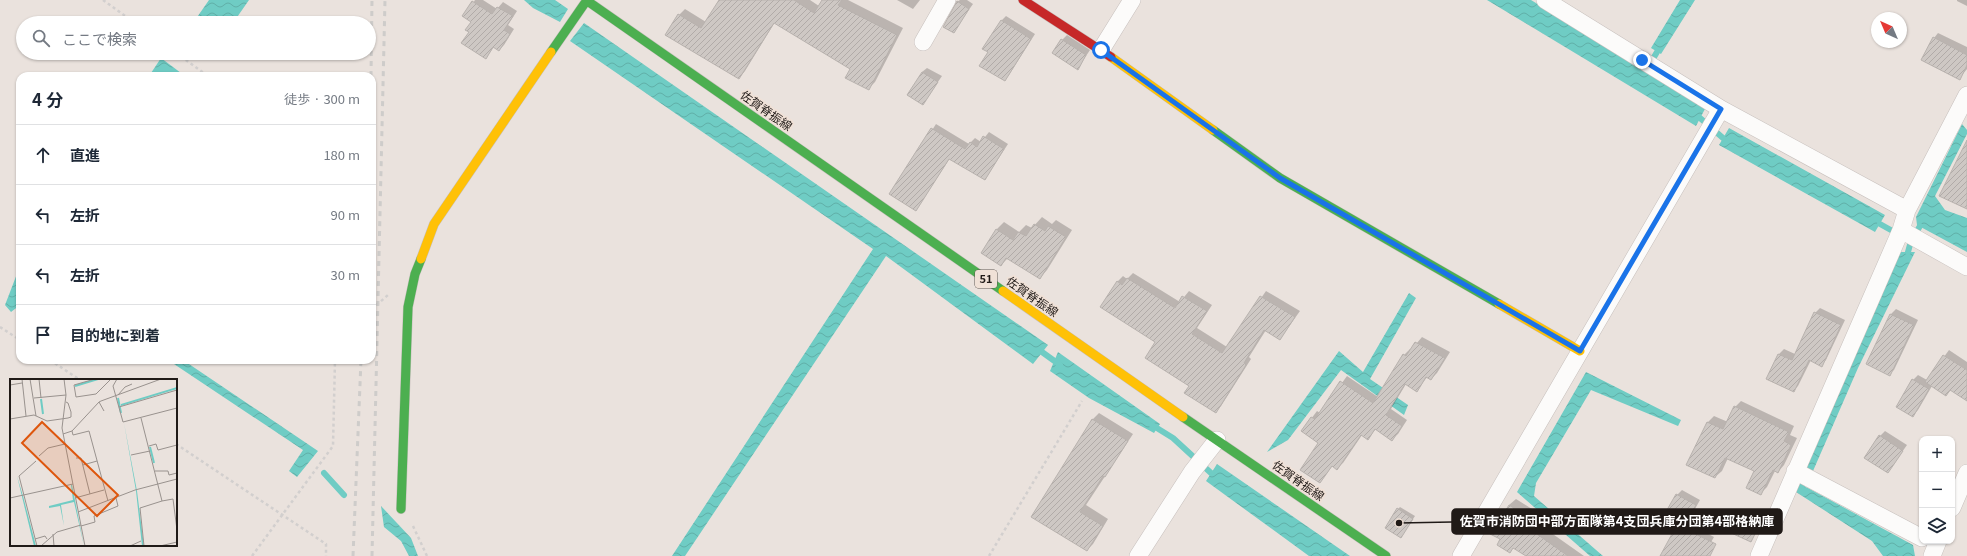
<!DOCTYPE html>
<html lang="ja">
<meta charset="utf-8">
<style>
body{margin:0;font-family:Georgia,"Noto Sans JP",serif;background:#f6f6f7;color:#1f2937}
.controls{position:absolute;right:12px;bottom:12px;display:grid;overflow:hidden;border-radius:8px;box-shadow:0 1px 3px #0004}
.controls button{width:36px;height:36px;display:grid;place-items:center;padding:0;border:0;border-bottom:1px solid #e0e1e3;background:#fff;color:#1f2937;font:20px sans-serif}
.compass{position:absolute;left:1871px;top:12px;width:36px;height:36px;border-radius:50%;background:#fff;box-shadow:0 1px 3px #0004;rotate:316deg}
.stop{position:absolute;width:12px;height:12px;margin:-9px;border:3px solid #1a73e8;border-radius:50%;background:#fff}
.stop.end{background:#1a73e8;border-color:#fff;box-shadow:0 1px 4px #0008}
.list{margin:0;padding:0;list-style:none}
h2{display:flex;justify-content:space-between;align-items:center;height:52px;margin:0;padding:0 16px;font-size:17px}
h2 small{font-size:13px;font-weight:400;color:#747a83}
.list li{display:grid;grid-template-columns:26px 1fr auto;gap:12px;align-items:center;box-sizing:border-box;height:60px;padding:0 16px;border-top:1px solid #e0e1e3}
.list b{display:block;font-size:15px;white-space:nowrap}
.list em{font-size:13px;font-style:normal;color:#747a83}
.icon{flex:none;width:22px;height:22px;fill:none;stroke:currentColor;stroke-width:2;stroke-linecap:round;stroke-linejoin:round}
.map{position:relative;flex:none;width:1967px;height:556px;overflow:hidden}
.search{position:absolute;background:#fff;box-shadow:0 1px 3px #0004;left:16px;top:16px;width:360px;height:44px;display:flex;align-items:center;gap:10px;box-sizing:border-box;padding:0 14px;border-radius:22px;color:#747a83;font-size:15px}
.panel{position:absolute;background:#fff;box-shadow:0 1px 3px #0004;left:16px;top:72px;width:360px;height:292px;border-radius:12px}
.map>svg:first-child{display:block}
.water{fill:url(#water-waves)}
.shadow{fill:#0003}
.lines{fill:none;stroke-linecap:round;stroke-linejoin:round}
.stream{stroke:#6fccc4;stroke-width:6}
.building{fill:url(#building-hatch);stroke:#b8b2ae}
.street-casing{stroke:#c6bfbc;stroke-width:18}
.fast-casing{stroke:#c6bfbc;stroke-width:10}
.slow-casing{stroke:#c6bfbc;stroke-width:10}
.jam-casing{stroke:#c6bfbc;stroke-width:10}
.path{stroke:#d2cfce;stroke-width:2.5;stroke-dasharray:3 3;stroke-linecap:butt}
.street{stroke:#fcfbfa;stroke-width:17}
.fast{stroke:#4caf50;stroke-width:9}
.slow{stroke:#ffc107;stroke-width:9}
.jam{stroke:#c62828;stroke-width:9}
.rail{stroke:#ceccca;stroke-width:3;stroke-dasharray:5 5;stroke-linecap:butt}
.route{stroke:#1a73e8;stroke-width:5}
.labels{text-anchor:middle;stroke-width:3.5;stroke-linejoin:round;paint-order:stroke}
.shield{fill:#f0e1d7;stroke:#5e5651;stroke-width:1}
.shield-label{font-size:11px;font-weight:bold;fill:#201a17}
.street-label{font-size:12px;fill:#201a17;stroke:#f0e1d7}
.inset-river{fill:none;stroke:#6fccc4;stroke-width:2}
.inset-road{fill:none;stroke:#99928e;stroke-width:1}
.view{fill:#de560d;fill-opacity:0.15;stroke:#de560d;stroke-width:2}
.inset-edge{fill:none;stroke:#201a17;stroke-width:2}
.leader{fill:none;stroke:#201a17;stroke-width:1.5}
.callout-dot{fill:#201a17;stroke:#f0e1d7;stroke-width:1.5}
.callout{fill:#201a17;stroke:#201a17;stroke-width:1.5}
.callout-label{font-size:13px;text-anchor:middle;font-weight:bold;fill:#fff}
</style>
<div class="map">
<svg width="1967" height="556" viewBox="0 0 1967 556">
<defs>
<pattern id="water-waves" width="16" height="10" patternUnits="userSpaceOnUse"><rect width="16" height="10" fill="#6fccc4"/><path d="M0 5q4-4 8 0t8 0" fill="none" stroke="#60afa8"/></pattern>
<pattern id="building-hatch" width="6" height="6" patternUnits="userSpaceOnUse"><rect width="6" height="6" fill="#cec8c4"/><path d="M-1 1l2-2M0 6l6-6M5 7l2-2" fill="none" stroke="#b1aba8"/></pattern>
</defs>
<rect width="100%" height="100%" fill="#eae2dd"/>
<path class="water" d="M209,0H249L233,23H193Z
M524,0H555L568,9L560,22L533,8Z
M1487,0H1531L1706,107L1696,126Z
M1680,0H1695L1661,54L1651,48Z
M584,23L1048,345L1033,364L886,256L685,556H672L873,249L570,41Z
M161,58L185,76H149Z
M1962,124L1967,130V134L1935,196L1945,210L1967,218V252L1917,225L1916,217Z
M1729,128L1885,215L1875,232L1719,145Z
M1900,252H1915L1858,368L1813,471L1804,466Z
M20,266V305L11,312L5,305Z
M1409,293L1416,298L1370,379L1408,405L1404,415L1341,370L1288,440L1267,452L1339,351L1363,372Z
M1058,352L1160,424L1154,433L1089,398L1050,371Z
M168,360H183L318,451L297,477L289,471L303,450Z
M1586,372L1681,420L1678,426L1591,390L1536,483L1534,496L1603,556H1590L1517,492Z
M1217,464L1350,556H1309L1206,481Z
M1798,484L1808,488L1913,545L1915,556H1883L1872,541L1796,492Z
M381,506L411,538L418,556H409L401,541L384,527Z"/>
<path class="shadow" d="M475,0H483L497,9L503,2L517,11L508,25L514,29L504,45L499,50L494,47L486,58L470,31L472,21L464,16Z
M720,0H810L819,6L823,0H848L903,28L875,82L868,89L851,68L775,22L745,71L739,78L679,15L685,9L706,22Z
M897,0H920L913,9Z
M960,0H967L973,4L954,31L957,2Z
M1957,0H1967V6L1957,1Z
M1006,16L1035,34L1009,75L1004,80L989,52L1001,21Z
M1938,33L1967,47V69L1959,79L1934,38Z
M1067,35L1090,50L1078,68L1062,40Z
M927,68L942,76L923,104L922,72Z
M936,124L969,144L975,138L981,142L989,132L1008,144L985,179L950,158L916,210L891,194Z
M1042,217L1052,224L1056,220L1072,230L1047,270L1040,278L1008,258L1001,265L996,230L1004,222L1019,232L1026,225L1032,228Z
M1133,273L1180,302L1189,291L1212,305L1197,328L1227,347L1266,291L1300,311L1280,339L1266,330L1249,357L1251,359L1221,406L1216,411L1191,385L1156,342L1117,282L1123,276L1127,279Z
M1820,308L1845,320L1826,360L1821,365L1811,360L1798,386L1793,391L1768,379L1779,354L1784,349L1795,354L1815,313Z
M1896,309L1918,320L1894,370L1889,374L1867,364L1891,314Z
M1422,337L1450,352L1437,373L1431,379L1428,376L1417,390L1406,384L1391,409L1407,420L1398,434L1392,439L1376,429L1368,438L1362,435L1343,463L1337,468L1333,465L1320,482V443L1302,431L1317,411L1320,413L1347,376L1378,397L1404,355L1410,349L1411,350Z
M1949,350L1967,362V394L1951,390L1946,395L1932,386L1918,410L1913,415L1897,406L1913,380L1918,375L1927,380Z
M1741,401L1794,426L1790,435L1797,438L1784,465L1778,472L1775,471L1767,487L1761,493L1756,470L1728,458L1722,471L1715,477L1688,464L1708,422L1714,416L1728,422L1735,407Z
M1099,413L1133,434L1086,505L1108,519L1093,544L1087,550L1032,516L1093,419Z
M1885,431L1907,445L1888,472L1880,436Z
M1682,490L1700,500L1687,523L1714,537L1703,556H1661L1675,532L1677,495Z
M1516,499L1545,517L1540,525L1584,556H1528L1514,547L1510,552L1501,539L1509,505Z
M1400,507L1415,516L1401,537L1398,509Z
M1741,514L1761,524L1751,541L1738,516Z"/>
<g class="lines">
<path class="stream" d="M1650,64L1657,52
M1700,118L1723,138
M1880,224L1898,234
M1908,252L1911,241L1920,226
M1042,352L1060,365
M1152,425L1173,438L1211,473
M324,473L344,495
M1802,486L1808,468"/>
</g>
<path class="building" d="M719,0H794L814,13L822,0H842L838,5L897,35L869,90L845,78L850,69L774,23L739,79L665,35L678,14L701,28Z
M472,1L492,14L497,7L513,16L504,30L510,34L499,51L493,47L486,59L461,43L469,32L465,30L471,22L462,16Z
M957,1L969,9L954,33L943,27Z
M1001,20L1031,39L1005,81L979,66L988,52L982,49Z
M1933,37L1967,55V65L1960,80L1921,60Z
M1061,39L1086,55L1078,70L1052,53Z
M922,72L938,82L923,105L907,95Z
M931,128L965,149L970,142L977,147L983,136L1004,149L985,180L949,159L916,211L889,194Z
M1967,140V209L1939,196Z
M1034,224L1045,231L1048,226L1066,237L1040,279L1006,258L1001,266L981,253L996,229L1013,240L1018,232L1026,236Z
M1127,278L1175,308L1182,296L1207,311L1192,334L1222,353L1260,296L1295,317L1280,340L1264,330L1244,363L1246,365L1216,413L1184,393L1189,386L1145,358L1155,342L1100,307L1117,281L1122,285Z
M1814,312L1841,325L1822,367L1809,360L1794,392L1766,379L1778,354L1792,360Z
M1890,314L1914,325L1890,376L1866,364Z
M1415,342L1445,358L1431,380L1426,377L1417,392L1405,384L1386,415L1402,426L1392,441L1375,429L1368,440L1361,435L1337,470L1332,466L1320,483L1300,470L1318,443L1301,431L1311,417L1315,419L1340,381L1373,403L1403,354L1406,356Z
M1943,355L1967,370V401L1950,390L1946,396L1925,382Z
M1912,379L1929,389L1913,417L1896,407Z
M1734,406L1789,432L1784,441L1791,445L1778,473L1773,470L1761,495L1746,488L1754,471L1725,458L1715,478L1686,465L1707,422L1723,429Z
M1092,419L1128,441L1105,477L1103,476L1080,512L1103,526L1087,551L1031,517Z
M1879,435L1903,451L1888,473L1864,458Z
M1676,494L1696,505L1683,528L1716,544L1710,556H1660L1673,532L1659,524Z
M1509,505L1539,524L1534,532L1568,556H1526L1513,548L1510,553L1497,545L1500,539L1490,534Z
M1397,508L1413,519L1401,538L1385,528Z
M1738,516L1759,526L1751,542L1729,532Z"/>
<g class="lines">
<g class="street-casing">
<path id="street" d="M1545,0L1721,109L1907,210
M923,42L947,0
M1101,50L1132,0
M1901,230L1967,267
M1795,471L1922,538
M1952,508L1967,473
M1138,556L1192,472L1217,440
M1461,556L1721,109
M1759,556L1901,230L1907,210L1967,95
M1932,556L1938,541"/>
</g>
<g class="fast-casing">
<path id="fast" d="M586,0L1003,291
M551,52L587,0
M1213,130L1280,178L1499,304
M1183,417L1386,556
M401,509L408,307L415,274L421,259"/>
</g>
<g class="slow-casing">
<path id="slow" d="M1111,57L1213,130
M421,259L434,224L551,52
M1003,291L1183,417
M1499,304L1580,351"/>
</g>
<g class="jam-casing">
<path id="jam" d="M1023,0L1111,57"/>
</g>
<path class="path" d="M103,0L135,23
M176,53L208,76
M372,309L388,295
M0,327L20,340
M50,360L80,380
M176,444L326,544V556
M413,526L427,556
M252,556L333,446L335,360
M989,556L1082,401"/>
<use href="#street" class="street"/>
<use href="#fast" class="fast"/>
<use href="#slow" class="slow"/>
<use href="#jam" class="jam"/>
<path class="rail" d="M371,76L372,0
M353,556L361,360
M372,556L385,0"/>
</g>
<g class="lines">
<path class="route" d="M1101,50L1280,178L1580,351L1721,109L1642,60"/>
</g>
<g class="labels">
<rect class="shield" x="975" y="270" width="22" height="18" rx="3"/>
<g class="shield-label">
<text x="986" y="283">51</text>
</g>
<g class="street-label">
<text transform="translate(766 111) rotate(35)" y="4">佐賀脊振線</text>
<text transform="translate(1032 297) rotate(35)" y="4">佐賀脊振線</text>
<text transform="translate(1298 481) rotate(35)" y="4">佐賀脊振線</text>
</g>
</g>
<g transform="translate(10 379)">
<rect width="167" height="167" fill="#eae2dd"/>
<path d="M167,8V10L111,27V25ZM114,44L127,112L134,167H132L126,112ZM7,97L13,117L26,167H24ZM61,106H62L74,167L64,123L51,126L54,147L50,127L39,129V127L63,121Z" fill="#6fccc4"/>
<path class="inset-river" d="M65,7L88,0M108,19L111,34M31,20L33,35M140,68L144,84"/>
<path class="inset-road" d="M12,0L16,37M20,0L26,37M29,0L31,19M54,0L56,16L52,49L75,167M85,0L64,6L66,18L86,15L101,0M107,0L103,7L113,43L167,29M0,6L12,4M108,16L115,8L122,5M24,19L56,16M109,28L167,11M94,32L89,23L91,22L151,0M131,39L152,122L163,120L167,151M0,40L24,36L37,42L58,39L61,38V33L58,24L56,23M62,52L63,56L79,52L98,122M53,55L62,52L89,23M139,67L146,65L148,71L167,66M121,76L140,72M29,77L38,69L55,65M66,79H71L80,115M26,82L9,97L27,167M73,86L87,82M145,92H158L159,96L167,94M0,119L63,105M65,119L94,111M68,133L125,111L167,100M71,147L85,143L84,137L108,127L106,119M43,155L44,167M25,160L35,157L37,160M31,167L47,153L71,146M120,167L131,162M134,167L130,129L152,122M150,167L167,163"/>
<path class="view" d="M32,43L108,116L87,137L12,64Z"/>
<rect width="167" height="167" class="inset-edge"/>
</g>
<path class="leader" d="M1399 523L1452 522"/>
<circle class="callout-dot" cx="1399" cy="523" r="4"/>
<rect class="callout" x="1452" y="509" width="330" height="25" rx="4"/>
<g class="callout-label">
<text x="1617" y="526">佐賀市消防団中部方面隊第4支団兵庫分団第4部格納庫</text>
</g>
</svg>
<div class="controls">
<button>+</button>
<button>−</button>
<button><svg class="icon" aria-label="layers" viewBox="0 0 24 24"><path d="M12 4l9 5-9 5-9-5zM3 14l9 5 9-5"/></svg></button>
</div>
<svg class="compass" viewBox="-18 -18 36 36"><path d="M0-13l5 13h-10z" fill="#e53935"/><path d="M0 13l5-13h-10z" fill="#747a83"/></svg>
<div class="stop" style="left:1101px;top:50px"></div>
<div class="stop end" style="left:1642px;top:60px"></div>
<div class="search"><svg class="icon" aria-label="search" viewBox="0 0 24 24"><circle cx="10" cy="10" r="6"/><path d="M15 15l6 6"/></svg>ここで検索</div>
<section class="panel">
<h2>4 分<small>徒歩 · 300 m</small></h2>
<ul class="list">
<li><svg class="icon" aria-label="ahead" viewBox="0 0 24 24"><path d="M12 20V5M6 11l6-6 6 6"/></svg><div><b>直進</b></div><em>180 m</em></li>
<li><svg class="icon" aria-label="left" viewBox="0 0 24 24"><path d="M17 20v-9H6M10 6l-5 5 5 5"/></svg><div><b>左折</b></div><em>90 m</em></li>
<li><svg class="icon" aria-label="left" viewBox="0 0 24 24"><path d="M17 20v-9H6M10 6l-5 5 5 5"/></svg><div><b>左折</b></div><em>30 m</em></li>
<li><svg class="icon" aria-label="arrive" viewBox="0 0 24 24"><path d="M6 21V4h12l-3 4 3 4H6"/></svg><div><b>目的地に到着</b></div></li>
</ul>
</section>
</div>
